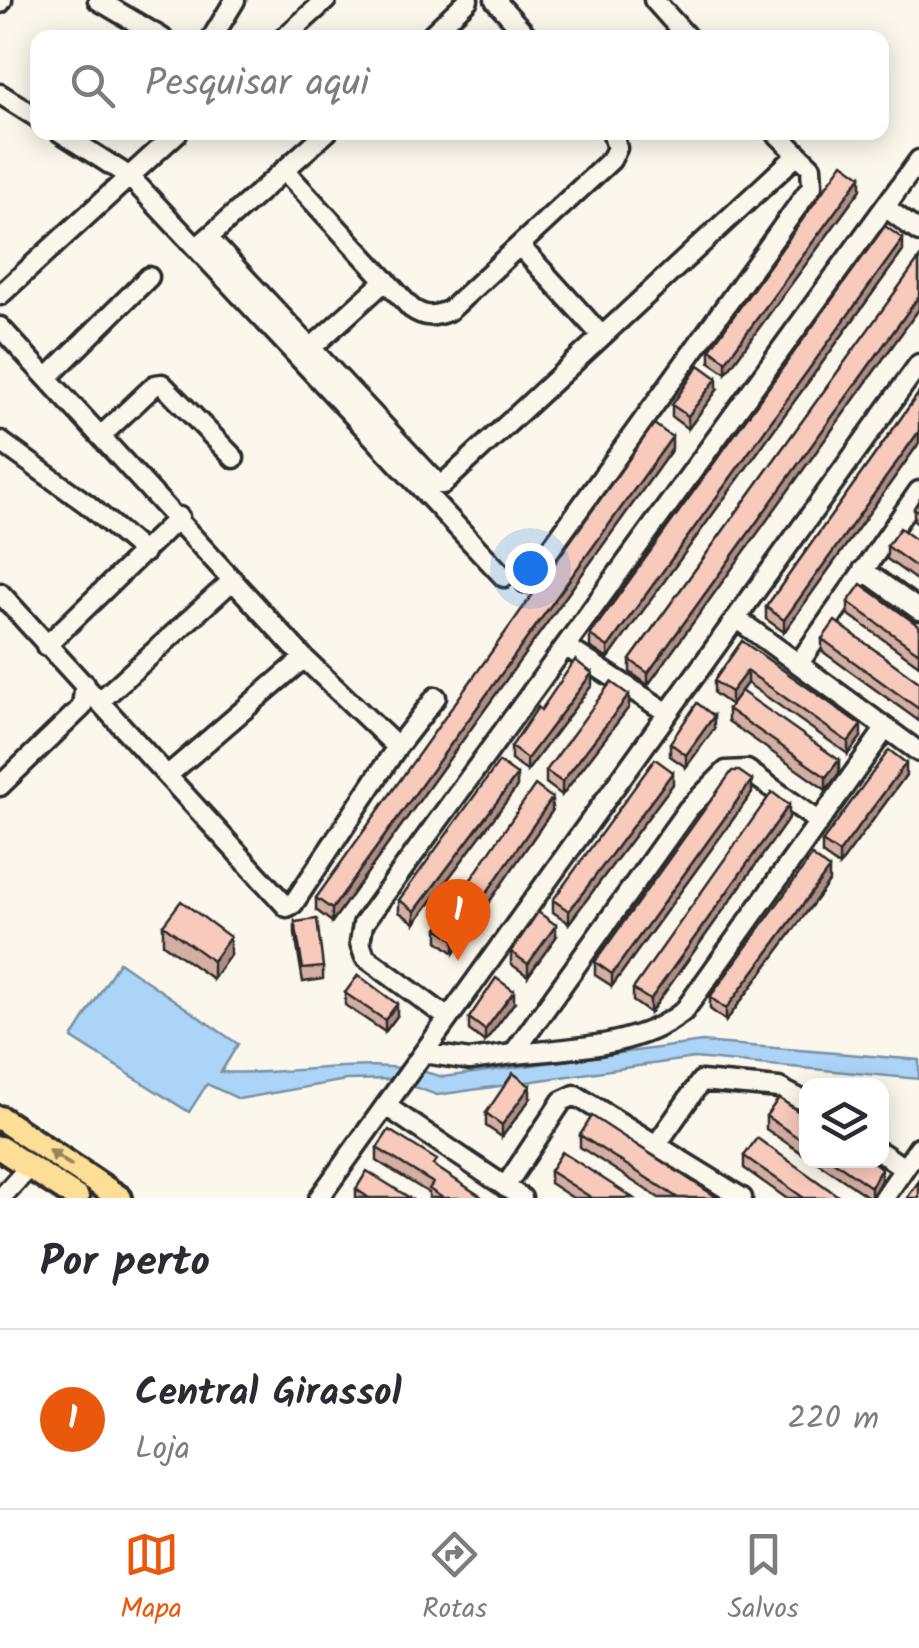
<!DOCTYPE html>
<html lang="pt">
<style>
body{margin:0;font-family:Kalam,sans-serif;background:#f7f7f7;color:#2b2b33}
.controls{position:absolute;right:30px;bottom:30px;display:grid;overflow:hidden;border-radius:20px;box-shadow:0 5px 25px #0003}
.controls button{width:90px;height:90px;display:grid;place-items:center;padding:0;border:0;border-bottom:2px solid #e1e1e2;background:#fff;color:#2b2b33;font:50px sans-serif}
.you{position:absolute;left:530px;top:568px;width:35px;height:35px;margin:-25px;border:8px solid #fff;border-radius:50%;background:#1a73e8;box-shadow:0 0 0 15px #1a73e833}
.badge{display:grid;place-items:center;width:65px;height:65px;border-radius:50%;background:#ea580c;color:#fff;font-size:32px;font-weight:700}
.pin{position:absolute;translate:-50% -82px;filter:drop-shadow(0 2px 5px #0008)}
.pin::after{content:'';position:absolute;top:52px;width:35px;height:30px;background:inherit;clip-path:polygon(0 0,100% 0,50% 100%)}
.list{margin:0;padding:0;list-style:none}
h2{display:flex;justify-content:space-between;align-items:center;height:130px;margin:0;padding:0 40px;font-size:42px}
h2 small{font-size:32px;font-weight:400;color:#7c7c81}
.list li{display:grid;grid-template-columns:65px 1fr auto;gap:30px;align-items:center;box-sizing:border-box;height:180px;padding:0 40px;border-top:2px solid #e1e1e2}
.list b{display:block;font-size:38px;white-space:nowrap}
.list p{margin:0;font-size:32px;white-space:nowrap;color:#7c7c81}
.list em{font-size:32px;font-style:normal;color:#7c7c81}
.icon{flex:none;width:55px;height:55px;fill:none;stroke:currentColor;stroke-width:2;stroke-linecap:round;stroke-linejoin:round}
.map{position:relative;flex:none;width:919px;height:1198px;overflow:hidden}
.search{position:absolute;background:#fff;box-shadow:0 5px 25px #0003;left:30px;right:30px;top:30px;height:110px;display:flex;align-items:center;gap:25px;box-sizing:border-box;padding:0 35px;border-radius:20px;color:#7c7c81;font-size:38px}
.sheet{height:310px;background:#fff}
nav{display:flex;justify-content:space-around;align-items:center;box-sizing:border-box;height:140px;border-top:2px solid #e1e1e2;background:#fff;font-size:28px;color:#7c7c81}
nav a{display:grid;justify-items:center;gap:5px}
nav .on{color:#ea580c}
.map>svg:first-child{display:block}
.water{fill:#acd4f6;stroke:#7890a5;stroke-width:2.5}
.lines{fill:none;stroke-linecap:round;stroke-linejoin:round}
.minor-casing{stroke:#2b2b2b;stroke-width:25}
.major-casing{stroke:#2b2b2b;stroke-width:30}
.minor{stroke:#fbf7ec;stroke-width:18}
.major{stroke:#fdde96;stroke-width:22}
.wall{fill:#d5aea2;stroke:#2b2b2b;stroke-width:2.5}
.shaded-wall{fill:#ae8d84;stroke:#2b2b2b;stroke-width:2.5}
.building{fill:#f8cabc;stroke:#2b2b2b;stroke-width:2.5}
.oneway{fill:#948460}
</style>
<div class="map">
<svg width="919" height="1198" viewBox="0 0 919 1198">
<rect width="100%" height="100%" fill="#fbf7ec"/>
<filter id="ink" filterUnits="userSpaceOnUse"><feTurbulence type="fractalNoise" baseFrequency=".01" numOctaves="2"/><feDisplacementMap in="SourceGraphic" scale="20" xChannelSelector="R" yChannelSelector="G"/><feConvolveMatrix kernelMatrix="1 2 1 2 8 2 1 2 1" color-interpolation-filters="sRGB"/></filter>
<g filter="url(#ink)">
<path class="water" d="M119,962L238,1044L221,1072C295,1077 371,1053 443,1077L702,1042L919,1060V1079L694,1058L437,1095L393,1079L346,1080L239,1099L207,1084L189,1112L72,1038Z"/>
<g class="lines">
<g class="minor-casing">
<path id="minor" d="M98,0L162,38
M495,0L529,38
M654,0L688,38
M0,3L2,0
M212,38L235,0
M284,38L326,0
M428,38L468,0
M0,94L38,118
M60,132L130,177L504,577
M285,171L411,308C425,318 434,317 450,310L611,160L617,148L612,132
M885,207L919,232
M208,238L438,484H443L796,156
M201,244L327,132
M520,246L601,335
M0,295L178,132
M0,327L304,658L397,747
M311,348L386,280
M47,378L149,277
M102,435L155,385L162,384L234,458
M0,441L87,504L144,553
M863,570L919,610
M526,583L812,186L811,167L775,132
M0,593L287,907L293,904L397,747L436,697
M737,619L919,752
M46,646L179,517
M568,648L668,713
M799,663L919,491
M99,702L233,580
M168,775L304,658
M0,786L82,707L85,684
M448,1018L365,957L360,943L363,924L919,160
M424,1053L470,1060L513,1054L688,809L726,771L747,770L819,822
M513,1054C568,1049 640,1047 684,1011L886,728
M386,1106L522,1198
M657,1144L701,1081L779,1088L806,1102
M882,1153L904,1168
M505,1187L562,1101L575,1095L742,1198
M1,1198L29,1167
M319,1198L919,364
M884,1198L919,1147"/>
</g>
<g class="major-casing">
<path id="major" d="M0,1118L120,1198
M0,1148L77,1198"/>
</g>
<use href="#minor" class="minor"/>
<use href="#major" class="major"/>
</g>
<path class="wall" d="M861,189L726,373L710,362V349Z
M903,251L608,659L590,647V635Z
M919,259V309L648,685L630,672V660Z
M717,390L688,429L672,417V405Z
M919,393V443L784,632L766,619V607Z
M672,449L332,922L316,910V898Z
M919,500V525L914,521V508Z
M919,542V582L887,559V546Z
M848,602L919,626V665L848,614Z
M822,639L919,682V721L822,651Z
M742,641L861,737L848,754L747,683L731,705L714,693V681Z
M592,685L527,771L511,760V747L541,710Z
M629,707L562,795L546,783V771Z
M728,709L839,773L826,790L728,721Z
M714,729L686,767L670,756V743Z
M906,775L839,866L822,854V842Z
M673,784L569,923L553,912V900Z
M517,787L415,923L399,912V900Z
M752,793L612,986L595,975V962Z
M552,811L454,953L438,941V928Z
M789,818L650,1013L633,1001V989Z
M829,882L726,1021L710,1009V997Z
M295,922L323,967V979L303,982L295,934Z
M163,925L230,955L213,979L163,944Z
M556,937L528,976L511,964V952Z
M345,993L397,1016L385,1032L345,1005Z
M514,1003L485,1042L469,1030V1018Z
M530,1099L502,1137L486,1126V1113Z
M766,1116L806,1117V1156L766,1129Z
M580,1135L718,1198H659L580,1147Z
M377,1148L437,1168L483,1198H429V1193L377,1161Z
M744,1156L841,1198H786L744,1168Z
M814,1160H871L881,1180L872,1198H870Z
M550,1171L633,1198H573L550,1183Z
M356,1189L410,1198H356Z"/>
<path class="shaded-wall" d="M861,176V189L726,373V361Z
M903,239V251L608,659V647Z
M919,296V309L648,685V673Z
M717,378V390L688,429V416Z
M919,431V443L784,632V620Z
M672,437V449L332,922V909Z
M747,671V683L731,705V692Z
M592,673V685L527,771V759Z
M629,695V707L562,795V782Z
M714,716V729L686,767V755Z
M861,725V737L848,754V742Z
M839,760V773L826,790V777Z
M906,763V775L839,866V853Z
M673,772V784L569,923V911Z
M517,775V787L415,923V911Z
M752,780V793L612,986V974Z
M552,798V811L454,953V940Z
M789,805V818L650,1013V1000Z
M829,869V882L726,1021V1009Z
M556,925V937L528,976V964Z
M230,937V955L213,979V961Z
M514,991V1003L485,1042V1030Z
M397,1004V1016L385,1032V1020Z
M530,1086V1099L502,1137V1125Z
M881,1168V1180L871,1198V1187Z"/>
<path class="building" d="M843,163L861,176L726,361L710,349Z
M885,226L903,239L608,647L590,635Z
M919,259V296L648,673L630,660Z
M699,365L717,378L688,416L672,405Z
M919,393V431L784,620L766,607Z
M654,424L672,437L332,909L316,898Z
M919,500V512L914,508Z
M900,528L919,542V569L887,546Z
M861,584L919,626V653L848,602Z
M835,621L919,682V709L822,639Z
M742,641L861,725L848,742L747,671L731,692L714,681Z
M575,660L592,673L527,759L511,747L538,707L541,710Z
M611,682L629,695L562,782L546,771Z
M741,691L839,760L826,777L728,709Z
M697,703L714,716L686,755L670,743Z
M889,750L906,763L839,853L822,842Z
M655,759L673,772L569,911L553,900Z
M499,762L517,775L415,911L399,900Z
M732,771H739L752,780L612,974L595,962Z
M535,785L552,798L454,940L438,928Z
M772,792L789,805L650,1000L633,989Z
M812,856L829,869L726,1009L710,997Z
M181,901L230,937L213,961L163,925Z
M538,912L556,925L528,964L511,952Z
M317,919L323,967L303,969L295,922Z
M358,975L397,1004L385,1020L345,993Z
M496,978L514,991L485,1030L469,1018Z
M513,1073L530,1086L502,1125L486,1113Z
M779,1098L806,1117V1143L766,1116Z
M592,1116L718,1198H678L580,1135Z
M389,1130L437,1160L433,1165L483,1198H443L429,1189L433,1183L377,1148Z
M757,1138L841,1198H804L744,1156Z
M562,1152L633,1198H592L550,1171Z
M832,1160H871L881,1168L871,1187Z
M367,1171L410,1198H369L356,1189Z
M919,1181V1198H907Z"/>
<defs><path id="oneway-solid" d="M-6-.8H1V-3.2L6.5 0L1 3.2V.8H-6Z" transform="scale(2.5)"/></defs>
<use class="oneway" href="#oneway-solid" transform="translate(60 1158) rotate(-146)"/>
</g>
</svg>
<div class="controls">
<button><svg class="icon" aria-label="layers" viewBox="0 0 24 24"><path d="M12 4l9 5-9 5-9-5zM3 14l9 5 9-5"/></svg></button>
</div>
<div class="you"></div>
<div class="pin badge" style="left:458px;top:961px">1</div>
<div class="search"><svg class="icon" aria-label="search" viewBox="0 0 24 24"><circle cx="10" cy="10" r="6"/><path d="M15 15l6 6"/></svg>Pesquisar aqui</div>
</div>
<section class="sheet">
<h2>Por perto<small></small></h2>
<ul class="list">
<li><span class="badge">1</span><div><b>Central Girassol</b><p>Loja</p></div><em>220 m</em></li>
</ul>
</section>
<nav>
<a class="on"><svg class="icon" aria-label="map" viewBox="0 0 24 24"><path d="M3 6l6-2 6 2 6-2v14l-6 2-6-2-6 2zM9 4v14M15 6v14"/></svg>Mapa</a>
<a><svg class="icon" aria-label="directions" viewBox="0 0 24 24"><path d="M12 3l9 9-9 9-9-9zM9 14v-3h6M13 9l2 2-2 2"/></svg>Rotas</a>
<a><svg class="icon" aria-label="saved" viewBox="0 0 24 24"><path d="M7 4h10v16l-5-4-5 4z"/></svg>Salvos</a>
</nav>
